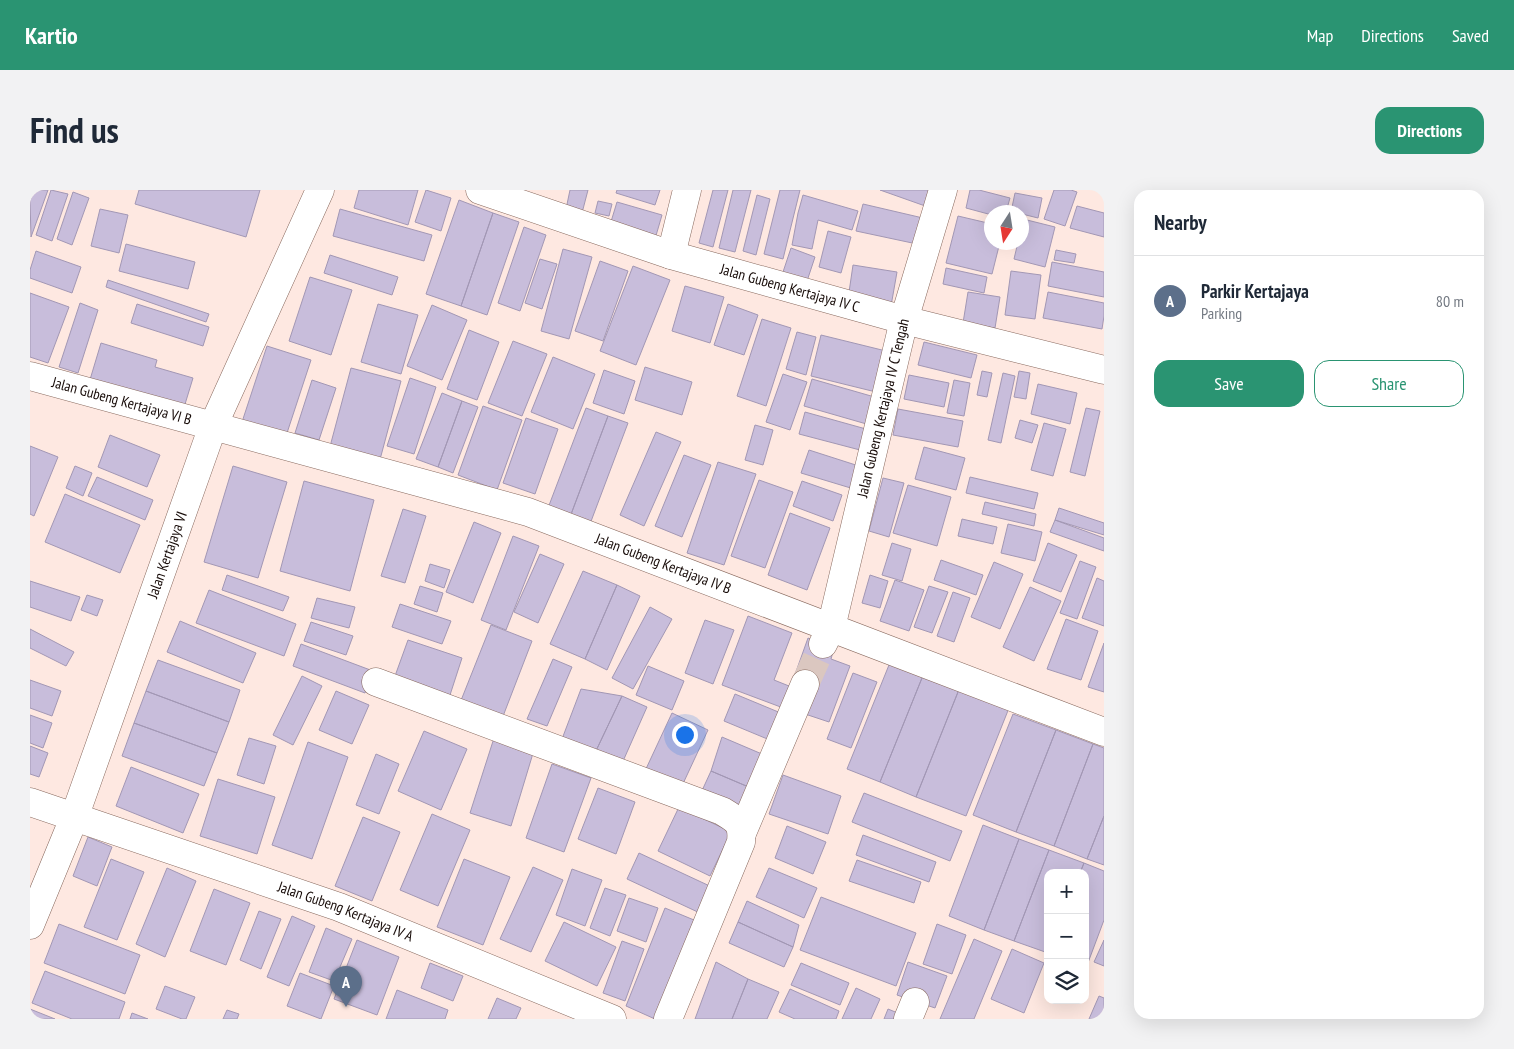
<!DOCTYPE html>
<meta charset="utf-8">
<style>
body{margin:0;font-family:"PT Sans Narrow",sans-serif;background:#f2f2f3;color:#1f2937}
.controls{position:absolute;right:15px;bottom:15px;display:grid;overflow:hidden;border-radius:10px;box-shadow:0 5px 20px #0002}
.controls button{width:45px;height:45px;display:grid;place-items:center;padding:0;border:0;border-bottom:1px solid #e0e1e3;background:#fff;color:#1f2937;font:25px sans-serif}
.compass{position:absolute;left:954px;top:15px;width:45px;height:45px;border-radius:50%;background:#fff;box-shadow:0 5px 20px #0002;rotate:192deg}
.you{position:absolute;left:654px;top:544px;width:18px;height:18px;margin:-12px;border:4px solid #fff;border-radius:50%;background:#1a73e8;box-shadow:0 0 0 8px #1a73e833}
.badge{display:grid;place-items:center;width:32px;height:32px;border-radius:50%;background:#2a9472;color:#fff;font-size:16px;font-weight:700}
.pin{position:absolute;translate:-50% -41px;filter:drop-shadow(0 1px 2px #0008)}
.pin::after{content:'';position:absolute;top:26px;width:18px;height:15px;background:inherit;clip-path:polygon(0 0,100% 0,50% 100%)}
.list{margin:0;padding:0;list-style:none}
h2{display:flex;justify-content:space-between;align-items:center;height:65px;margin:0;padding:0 20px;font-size:21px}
h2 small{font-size:16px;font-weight:400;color:#747a83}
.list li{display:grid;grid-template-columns:32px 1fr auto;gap:15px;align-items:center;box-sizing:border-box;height:90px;padding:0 20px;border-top:1px solid #e0e1e3}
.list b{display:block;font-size:19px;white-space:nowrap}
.list p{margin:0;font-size:16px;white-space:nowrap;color:#747a83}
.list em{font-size:16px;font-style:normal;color:#747a83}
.actions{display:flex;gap:10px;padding:15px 20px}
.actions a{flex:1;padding:11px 0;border:1px solid #2a9472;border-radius:15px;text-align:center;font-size:18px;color:#2a9472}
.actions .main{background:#2a9472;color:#fff}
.icon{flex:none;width:28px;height:28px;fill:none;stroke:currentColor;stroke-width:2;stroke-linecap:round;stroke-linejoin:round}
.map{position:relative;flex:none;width:1074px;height:829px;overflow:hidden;border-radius:15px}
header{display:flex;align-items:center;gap:30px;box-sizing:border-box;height:70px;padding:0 25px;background:#2a9472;color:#fff}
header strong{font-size:24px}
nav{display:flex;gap:28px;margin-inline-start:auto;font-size:18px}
.intro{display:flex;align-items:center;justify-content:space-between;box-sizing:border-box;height:120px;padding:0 30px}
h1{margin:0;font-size:35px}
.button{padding:12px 22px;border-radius:15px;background:#2a9472;color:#fff;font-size:18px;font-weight:700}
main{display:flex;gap:30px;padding:0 30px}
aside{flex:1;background:#fff;border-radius:15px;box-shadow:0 5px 20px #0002}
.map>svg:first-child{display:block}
.building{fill:#c8bddb;stroke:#a297b4}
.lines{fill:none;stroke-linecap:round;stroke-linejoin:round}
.street-tunnel{stroke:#dbc7c0;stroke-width:28;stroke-dasharray:28 14;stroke-linecap:butt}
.street-casing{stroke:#88695e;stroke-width:29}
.street{stroke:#fff;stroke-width:28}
.labels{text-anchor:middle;stroke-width:4.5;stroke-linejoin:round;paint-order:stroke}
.street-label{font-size:15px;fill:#170b08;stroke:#fee8e1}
</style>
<header>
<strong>Kartio</strong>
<nav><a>Map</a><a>Directions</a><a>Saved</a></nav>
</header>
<div class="intro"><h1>Find us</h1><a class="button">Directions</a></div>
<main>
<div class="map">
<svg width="1074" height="829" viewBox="0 0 1074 829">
<rect width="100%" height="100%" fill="#fee8e1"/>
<path class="building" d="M4,0H18L1,47L0,11Z
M21,0L38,4L22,51L6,45Z
M109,0H230L216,47L105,14Z
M329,0H388L378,35L324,18Z
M396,0L421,8L411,41L385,32Z
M540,0H558L552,23L536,19Z
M587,0H630L625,15L586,3Z
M683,0H698L683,57L669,53Z
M703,0H721L705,62L689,58Z
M750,0H770L753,69L734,64Z
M850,0H904L898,17Z
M940,0H949L980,8L976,22H962V25L936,18Z
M1024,0H1041L1047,2L1035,36L1014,29Z
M43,2L59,8L42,55L27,49Z
M985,3L1012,8L1008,28L992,24V22H981Z
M727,5L740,9L726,65L713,61Z
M773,5L828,21L822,40L788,30L782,59L762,55L768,23Z
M429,10L463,23L431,116L396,104Z
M568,11L582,14L579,26L565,23Z
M587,12L632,25L625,49L580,35Z
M833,14L893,28L887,54L826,41Z
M1047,16L1074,23V47L1040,38Z
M70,19L98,25L89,63L61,56Z
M310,19L402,45L394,71L303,46Z
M463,23L489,32L457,125L431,116Z
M928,26L962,34V52H970L962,84L916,73Z
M993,29L1025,37L1015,77L984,69L988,52H992V38Z
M494,37L516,45L490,121L468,113Z
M798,41L821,47L811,83L789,77Z
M96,54L165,72L158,99L89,81Z
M761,58L785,67L775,97L751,88Z
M533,59L562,67L539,149L511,141Z
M1026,60L1046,64L1044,73L1024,70Z
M6,61L51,77L42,103L0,88V80Z
M300,65L368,87L362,105L294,83Z
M510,69L527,74L512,119L495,113Z
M570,71L598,81L573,151L545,141Z
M1022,72L1074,82V107L1018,96Z
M823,75L867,82L861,116L818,109Z
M603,76L640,90L606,175L570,161Z
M916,78L957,87L954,103L913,94Z
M981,81L1011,85L1005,129L975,125Z
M280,87L322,100L301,165L259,151Z
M78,90L179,124L176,132L76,97Z
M655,96L694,107L680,153L642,141Z
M938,102L970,107L965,138L933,133Z
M1018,102L1074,113V126L1072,139L1013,128Z
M0,103L39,117L18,173L0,167Z
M50,113L68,120L48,183L29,177Z
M107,114L179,137L173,156L101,133Z
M348,114L388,125L371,184L331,172Z
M698,114L728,125L714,165L684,155Z
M402,115L437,130L412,190L377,176Z
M732,129L761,138L736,216L707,206Z
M439,140L469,152L447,210L417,199Z
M767,142L786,147L776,185L756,179Z
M791,145L856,161L846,202L781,186Z
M483,151L517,164L492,226L458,213Z
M894,152L947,165L941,188L888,175Z
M71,153L127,170L125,177L163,188L152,224L59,193Z
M237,156L281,170L256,246L212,232Z
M523,167L565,184L543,239L501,222Z
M615,177L662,192L652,225L605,210Z
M321,178L371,191L348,277L298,264Z
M574,180L605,191L594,224L563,213Z
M952,181L962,183L957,207L947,205Z
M989,181L1000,183L996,209L984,207Z
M973,183L985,186L971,253L958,250Z
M753,184L777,192L760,240L736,232Z
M879,185L919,193L914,217L874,209Z
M380,188L406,197L384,264L357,256Z
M782,189L848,208L840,235L774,216Z
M282,190L306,198L289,250L265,243Z
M924,190L940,193L934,226L917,223Z
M1008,194L1047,203L1040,234L1001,224Z
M412,203L432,211L408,277L386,269Z
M432,211L448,217L423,283L408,277Z
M453,216L492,230L467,300L428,285Z
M556,218L578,226L540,327L518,318Z
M1056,218L1070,221L1055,286L1040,282Z
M868,219L933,231L928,257L863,245Z
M775,222L836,239L830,260L769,244Z
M578,226L598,233L560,334L540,327Z
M496,228L528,239L505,304L473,293Z
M990,230L1008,235L1002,253L985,248Z
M1014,233L1036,239L1023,286L1001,280Z
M725,235L743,240L733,275L715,270Z
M626,242L651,252L614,336L590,325Z
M80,245L130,265L117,297L68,277Z
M0,256L28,267L4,326L0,324Z
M894,257L935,268L926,300L885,289Z
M779,260L832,277L824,299L771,283Z
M654,265L681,275L652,347L625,336Z
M688,272L726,284L694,375L657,363Z
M45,276L62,283L53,306L36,298Z
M203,276L257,292L228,388L174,372Z
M67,287L123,310L115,330L58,306Z
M940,287L1008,303L1004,319L936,303Z
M853,288L874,293L859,347L839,341Z
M729,290L763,302L735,378L701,366Z
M274,291L344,310L320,401L250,381Z
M772,291L812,305L803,331L763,316Z
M878,295L921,307L907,356L863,343Z
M35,304L110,335L90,383L15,352Z
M955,312L1006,324L1004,336L952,324Z
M1029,318L1074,333V345L1025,330Z
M373,319L396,326L375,393L351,386Z
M760,323L800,338L777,400L738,385Z
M932,329L967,337L963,354L928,346Z
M1025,330L1074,348V361L1020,342Z
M444,332L471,343L443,413L416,402Z
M978,334L1012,342L1005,371L971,363Z
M483,346L509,356L476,440L451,430Z
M862,353L881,359L872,391L852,385Z
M1018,353L1047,365L1031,402L1003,391Z
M510,364L534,374L508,433L484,422Z
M911,370L953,385L946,405L904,390Z
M1050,371L1066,377L1047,429L1030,423Z
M964,372L993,384L970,439L941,427Z
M400,374L420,380L414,398L395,391Z
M553,381L587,395L555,469L520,454Z
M197,385L259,407L253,421L192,400Z
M840,385L858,391L850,418L832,413Z
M1067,388L1074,391V436L1052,428Z
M865,390L894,400L879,441L850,431Z
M0,391L50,407L41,431L0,417Z
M587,395L610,406L577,480L555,469Z
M390,396L413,403L407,422L384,414Z
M899,396L918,402L902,443L884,437Z
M1000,397L1031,411L1004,471L973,457Z
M179,400L266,434L254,466L166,433Z
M923,402L940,408L924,452L907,446Z
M57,405L73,410L67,426L51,420Z
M287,408L325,417L319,438L281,428Z
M370,414L421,431L412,454L362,437Z
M620,417L642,429L603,499L582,488Z
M718,426L762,443L744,490L764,498L756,519L692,495Z
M1036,429L1068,441L1051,490L1017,479Z
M675,430L704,440L683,494L655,483Z
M150,431L226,463L213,493L137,462Z
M281,432L323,446L316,465L274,451Z
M461,435L502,451L470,534L428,518Z
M0,439L44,462L36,476L0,458Z
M778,448L804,458L801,469L820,476L799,532L769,522L763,490Z
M378,450L432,468L420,505L365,486Z
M1074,453V502L1058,497Z
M271,454L343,481L335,503L263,476Z
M523,469L542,477L517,536L497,529Z
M128,470L210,500L199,532L116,501Z
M861,470L894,483L850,592L817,579Z
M618,476L654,491L642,520L606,505Z
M823,483L847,492L821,558L797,549Z
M894,483L930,497L886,607L850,592Z
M272,486L292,496L263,555L243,545Z
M0,490L31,501L22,526L0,518Z
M930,497L979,518L936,626L886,607Z
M551,499L592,506L564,565L532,549Z
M116,501L199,532L187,563L104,533Z
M306,501L339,515L322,554L289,540Z
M705,504L758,526L747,553L694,531Z
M592,506L617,517L590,578L564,565Z
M642,523L678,540L651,598L615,581Z
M983,524L1026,540L986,642L943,625Z
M0,525L22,533L13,558L0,553Z
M104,533L187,563L174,596L92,566Z
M1026,540L1063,554L1024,656L986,642Z
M394,541L437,559L411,620L368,601Z
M692,547L739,567L728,601L681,581Z
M219,548L246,556L234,594L207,585Z
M464,548L504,560L481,636L440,623Z
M278,552L318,567L282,669L242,655Z
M1063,554L1074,558V626L1057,669L1024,656Z
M0,556L18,563L9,587L0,584Z
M346,564L369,574L349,624L326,615Z
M522,574L561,588L534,662L496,648Z
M101,577L169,604L153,643L86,616Z
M681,581L728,601L717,625L670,605Z
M753,585L811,606L798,644L739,624Z
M188,589L245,607L227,664L170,646Z
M568,598L605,612L586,664L548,649Z
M834,603L932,641L920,671L822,632Z
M649,617L701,642L680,686L628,661Z
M402,624L440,640L408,716L370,700Z
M1074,626V675L1057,669Z
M333,627L370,642L342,711L305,696Z
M953,635L989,649L954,740L919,726Z
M757,636L796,652L783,684L745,668Z
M833,645L906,672L899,692L826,665Z
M58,647L82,657L67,696L43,686Z
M989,649L1019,660L984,751L954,740Z
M1019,660L1054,673L1050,683H1018V763L984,751Z
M609,663L684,698L672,724L597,689Z
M81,669L114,682L87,750L54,737Z
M434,669L480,687L453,755L407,737Z
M827,670L891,692L884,713L819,691Z
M1054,673L1074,681V730L1056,778L1055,683H1050Z
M503,677L533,690L501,762L470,749Z
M137,678L166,691L135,767L106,754Z
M739,678L787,698L774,728L726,707Z
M542,679L572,690L555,736L526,725Z
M575,698L596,705L580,746L560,738Z
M184,699L220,713L196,775L160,761Z
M791,707L886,743L866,796L770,760Z
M599,708L628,718L616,752L587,741Z
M717,711L769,735L763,757L708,732Z
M635,718L664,730L625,829L596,816Z
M229,721L251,729L231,779L210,770Z
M262,726L285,736L259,796L237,787Z
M534,732L586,757L567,796L515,771Z
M708,732L763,757L754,777L699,753Z
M29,734L110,765L95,804L14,773Z
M907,734L936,745L922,784L893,774Z
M296,738L322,749L304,791L279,782Z
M944,749L972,761L944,829H910Z
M327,750L369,767L347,825L304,809Z
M1074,750V776L1064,772Z
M592,751L614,759L595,811L573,803Z
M982,759L1014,773L994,823L961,809Z
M686,772L718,789L702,829H665Z
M878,772L917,786L905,818L867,805Z
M400,773L433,786L423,811L391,798Z
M771,773L819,793L810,815L761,795Z
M15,781L95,812L89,829H42L2,813Z
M270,783L304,796L291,829L257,816Z
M718,789L749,802L737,829H702Z
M135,796L165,807L156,829H152L126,819Z
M826,798L850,809L841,829H812Z
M760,799L809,821L806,829H765L749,822Z
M367,800L418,820L415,829H356Z
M1069,806L1074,808V829H1059Z
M467,808L491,818L486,829H458Z
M0,819L25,829H0Z
M858,819L875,826L874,829H854Z
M197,820L209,824L207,829H193Z
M102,823L118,829H100Z"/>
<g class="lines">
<path class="street-tunnel" d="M775,494L793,454"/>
<g class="street-casing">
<g id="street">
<path id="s1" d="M450,0L641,65L874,130L1074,180"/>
<path d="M641,65L657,0"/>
<path id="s2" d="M0,186L498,322L1074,542"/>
<path id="s3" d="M793,454L801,438L874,130L913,0"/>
<path d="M346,492L692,621C707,630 713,633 711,652L638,829"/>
<path id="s4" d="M0,612L309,717L582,829"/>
<path d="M712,643L775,494"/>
<path id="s5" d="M0,735L44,628L183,236L290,0"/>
<path d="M878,829L885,812"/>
</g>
</g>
<use href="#street" class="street"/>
</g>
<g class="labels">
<g class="street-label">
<text dy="5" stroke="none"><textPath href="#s1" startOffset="325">Jalan Gubeng Kertajaya IV C</textPath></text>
<text dy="5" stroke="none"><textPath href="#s2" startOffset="95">Jalan Gubeng Kertajaya VI B</textPath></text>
<text dy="5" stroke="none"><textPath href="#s3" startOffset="244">Jalan Gubeng Kertajaya IV C Tengah</textPath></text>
<text dy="5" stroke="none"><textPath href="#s5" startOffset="395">Jalan Kertajaya VI</textPath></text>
<text dy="5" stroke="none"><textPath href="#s2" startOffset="661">Jalan Gubeng Kertajaya IV B</textPath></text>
<text dy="5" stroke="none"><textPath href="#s4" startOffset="334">Jalan Gubeng Kertajaya IV A</textPath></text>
</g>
</g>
</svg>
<div class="controls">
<button>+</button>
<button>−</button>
<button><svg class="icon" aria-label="layers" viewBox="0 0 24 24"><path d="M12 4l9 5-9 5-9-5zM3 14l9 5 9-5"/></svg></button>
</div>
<svg class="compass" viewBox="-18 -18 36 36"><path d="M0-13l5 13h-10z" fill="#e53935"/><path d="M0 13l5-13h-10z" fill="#747a83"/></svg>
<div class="you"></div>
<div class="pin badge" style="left:316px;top:817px;background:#5c6f8a">A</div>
</div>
<aside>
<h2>Nearby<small></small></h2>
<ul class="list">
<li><span class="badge" style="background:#5c6f8a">A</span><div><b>Parkir Kertajaya</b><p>Parking</p></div><em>80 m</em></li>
</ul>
<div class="actions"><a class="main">Save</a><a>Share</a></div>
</aside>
</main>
